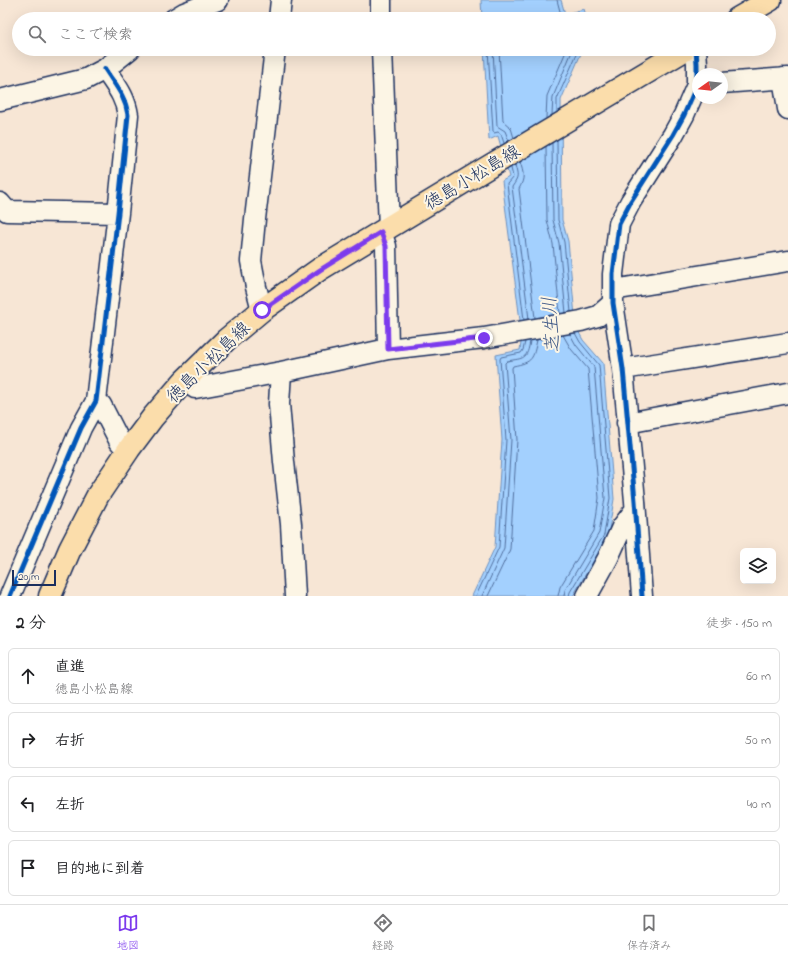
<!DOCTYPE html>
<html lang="ja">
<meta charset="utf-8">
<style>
body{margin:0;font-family:"Indie Flower","Klee One",sans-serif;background:#f6f6f6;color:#202124}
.controls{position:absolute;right:12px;bottom:12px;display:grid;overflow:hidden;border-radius:6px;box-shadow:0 4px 16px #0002}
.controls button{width:36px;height:36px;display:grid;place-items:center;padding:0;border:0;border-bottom:1px solid #e0e0e0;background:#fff;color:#202124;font:20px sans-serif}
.compass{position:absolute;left:692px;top:68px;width:36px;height:36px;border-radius:50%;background:#fff;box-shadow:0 4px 16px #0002;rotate:255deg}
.scale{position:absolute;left:12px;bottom:10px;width:44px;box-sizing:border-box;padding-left:4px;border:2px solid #1b2f5e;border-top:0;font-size:11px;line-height:14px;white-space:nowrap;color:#1b2f5e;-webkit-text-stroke:3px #fcf5e5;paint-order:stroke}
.stop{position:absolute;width:12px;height:12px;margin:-9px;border:3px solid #7c3aed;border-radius:50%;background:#fff}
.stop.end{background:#7c3aed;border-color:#fff;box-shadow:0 1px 4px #0008}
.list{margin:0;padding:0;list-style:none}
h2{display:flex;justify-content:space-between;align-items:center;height:52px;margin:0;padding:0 16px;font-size:17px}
h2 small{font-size:13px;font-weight:400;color:#757577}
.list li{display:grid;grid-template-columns:26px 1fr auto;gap:12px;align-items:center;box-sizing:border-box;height:56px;margin:0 8px 8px;padding:0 8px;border:1px solid #e0e0e0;border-radius:6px}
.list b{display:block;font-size:15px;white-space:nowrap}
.list p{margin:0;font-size:13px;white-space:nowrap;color:#757577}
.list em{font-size:13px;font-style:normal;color:#757577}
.icon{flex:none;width:22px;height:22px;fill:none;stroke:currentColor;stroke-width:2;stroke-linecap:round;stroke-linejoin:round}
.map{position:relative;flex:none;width:788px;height:596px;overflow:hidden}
.search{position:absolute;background:#fff;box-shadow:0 4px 16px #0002;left:12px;right:12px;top:12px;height:44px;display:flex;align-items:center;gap:10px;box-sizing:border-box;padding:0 14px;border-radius:22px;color:#757577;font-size:15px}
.sheet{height:308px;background:#fff}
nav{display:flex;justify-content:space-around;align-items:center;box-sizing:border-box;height:56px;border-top:1px solid #e0e0e0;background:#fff;font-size:11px;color:#757577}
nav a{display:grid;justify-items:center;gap:2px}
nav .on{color:#7c3aed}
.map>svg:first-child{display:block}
.water{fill:#a3d0fe;stroke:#6d90be}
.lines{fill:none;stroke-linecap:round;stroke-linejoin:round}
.shore{stroke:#516f9e;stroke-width:1}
.minor-casing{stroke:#1b2f5e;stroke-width:23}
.major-casing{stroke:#1b2f5e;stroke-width:25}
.minor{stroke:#fcf5e5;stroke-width:20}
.major{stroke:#fbddab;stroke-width:22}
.cycleway-casing{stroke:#fcf5e5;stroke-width:8}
.cycleway{stroke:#0057b8;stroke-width:5}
.route{stroke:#7c3aed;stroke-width:5}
.labels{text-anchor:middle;stroke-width:4;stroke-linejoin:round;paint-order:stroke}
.street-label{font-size:18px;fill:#1b2f5e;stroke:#fcf5e5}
.water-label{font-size:19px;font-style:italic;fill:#3d5786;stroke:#fcf5e5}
</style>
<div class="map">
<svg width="788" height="596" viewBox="0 0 788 596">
<rect width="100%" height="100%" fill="#f7e6d5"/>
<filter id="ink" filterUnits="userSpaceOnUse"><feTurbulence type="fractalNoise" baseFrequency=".025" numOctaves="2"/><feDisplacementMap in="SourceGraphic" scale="8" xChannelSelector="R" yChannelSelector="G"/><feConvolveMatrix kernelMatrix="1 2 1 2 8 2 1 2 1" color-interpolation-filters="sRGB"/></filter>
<g filter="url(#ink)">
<path class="water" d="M481,0H561L565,14L584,9L587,19H482Z
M484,49H583L561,100L562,220L568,241L576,327L583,340L603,363L614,499L608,536L573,596H472L495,547L502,440L496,355L520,350L522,336L502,181L509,177L498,136L489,140Z"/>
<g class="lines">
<path class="shore" d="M557,0L561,15L563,17L567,18L580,14L581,15L582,19
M488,49L493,131L494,133L498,132L501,134L504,143
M493,49L497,126L505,131L509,141
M499,49L503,121L511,128L514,138
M557,112V99L579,49
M552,115L553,97L573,49
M546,118L547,96L567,49
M557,140L558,220L564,242L571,312
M552,143L553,220L559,243L566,313
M546,146L547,220L553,244L560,314
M520,162C524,174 525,178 519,189L535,318
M515,165C518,177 519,177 512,187L529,319
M511,168L513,177L507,184L524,320
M476,596L499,547L506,440L500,359L501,357L521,353L523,350L525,342
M482,596L504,548L511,440L505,363L507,361C524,358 527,360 530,341
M488,596L508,554L510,549L517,440L512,368L513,366C533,362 533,359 537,340
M558,596L560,587L594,531L599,498L588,369L571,349L563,335
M564,596L565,590L599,533L605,498L594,367L576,345L570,334
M569,596L570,592L604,535L610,498L599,365L580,342L575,333"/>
<g class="minor-casing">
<path id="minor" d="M381,0V19
M174,19L184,13L218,0
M279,19L281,0
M382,49L389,228
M783,78L788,109
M722,83L788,78
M0,100L86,79L105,69L130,49
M0,203L7,211L118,213
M381,232L386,246L388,349
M613,290L788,261
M262,310L256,287L251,261L255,219L275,49
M623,369L788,343
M281,372L279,404L284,462L291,524L295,596
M185,380L195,388L281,372L388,349L484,338L581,321L598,316L613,303
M96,401L101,405L120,442L129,449
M627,423L788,393
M10,596L81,428L96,401L118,213L128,115C125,95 115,85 105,69
M587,596L608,558L622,527L635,510
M642,596L635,501L623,369L613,303V274L619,224L631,201L673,135L684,115L697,85V64L696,49"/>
</g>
<g class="major-casing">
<path id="major" d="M737,19L770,0
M50,596L70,549L98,495L129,449L153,417L185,380L226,340L262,310L320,269L490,166L686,49"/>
</g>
<use href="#minor" class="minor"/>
<use href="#major" class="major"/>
<g class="cycleway-casing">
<path id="cycleway" d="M10,596L81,428L96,401L118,213L128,115C125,95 115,85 105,69
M642,596L635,501L623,369L613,303V274L619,224L631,201L673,135L684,115L697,85V64L696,49"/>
</g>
<use href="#cycleway" class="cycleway"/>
</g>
</g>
<g class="lines" filter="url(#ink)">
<path class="route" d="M262,310L320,270L381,232L386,246L388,349L484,338"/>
</g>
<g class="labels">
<g class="street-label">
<text transform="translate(472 177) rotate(-31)" y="6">徳島小松島線</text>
<text transform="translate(208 362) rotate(-44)" y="6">徳島小松島線</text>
</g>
<g class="water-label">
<text transform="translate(550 325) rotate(-94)" y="7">芝生川</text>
</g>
</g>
</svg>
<div class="controls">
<button><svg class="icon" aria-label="layers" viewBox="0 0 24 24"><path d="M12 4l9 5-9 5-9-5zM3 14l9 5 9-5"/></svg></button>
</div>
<svg class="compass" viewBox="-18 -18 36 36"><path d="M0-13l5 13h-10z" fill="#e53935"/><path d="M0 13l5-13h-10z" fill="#757577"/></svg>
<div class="scale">20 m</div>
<div class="stop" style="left:262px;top:310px"></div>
<div class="stop end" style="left:484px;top:338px"></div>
<div class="search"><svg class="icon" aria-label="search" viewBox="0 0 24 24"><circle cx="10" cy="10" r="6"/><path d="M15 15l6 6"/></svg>ここで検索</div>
</div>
<section class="sheet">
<h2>2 分<small>徒歩 · 150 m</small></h2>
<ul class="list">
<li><svg class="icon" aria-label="ahead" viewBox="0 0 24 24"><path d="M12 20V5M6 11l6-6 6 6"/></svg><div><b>直進</b><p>徳島小松島線</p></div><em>60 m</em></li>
<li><svg class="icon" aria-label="right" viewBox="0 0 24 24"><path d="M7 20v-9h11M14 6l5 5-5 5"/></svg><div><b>右折</b></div><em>50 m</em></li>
<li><svg class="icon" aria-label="left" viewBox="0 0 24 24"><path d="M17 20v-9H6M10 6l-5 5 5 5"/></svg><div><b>左折</b></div><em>40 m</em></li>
<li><svg class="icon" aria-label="arrive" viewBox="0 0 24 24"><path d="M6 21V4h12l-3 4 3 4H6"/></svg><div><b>目的地に到着</b></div></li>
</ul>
</section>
<nav>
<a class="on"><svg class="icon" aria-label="map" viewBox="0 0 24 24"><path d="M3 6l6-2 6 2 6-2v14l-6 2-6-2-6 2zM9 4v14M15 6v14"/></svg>地図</a>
<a><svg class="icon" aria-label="directions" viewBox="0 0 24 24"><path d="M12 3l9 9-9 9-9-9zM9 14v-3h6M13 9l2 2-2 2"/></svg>経路</a>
<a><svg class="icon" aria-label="saved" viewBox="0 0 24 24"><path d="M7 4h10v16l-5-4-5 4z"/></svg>保存済み</a>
</nav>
